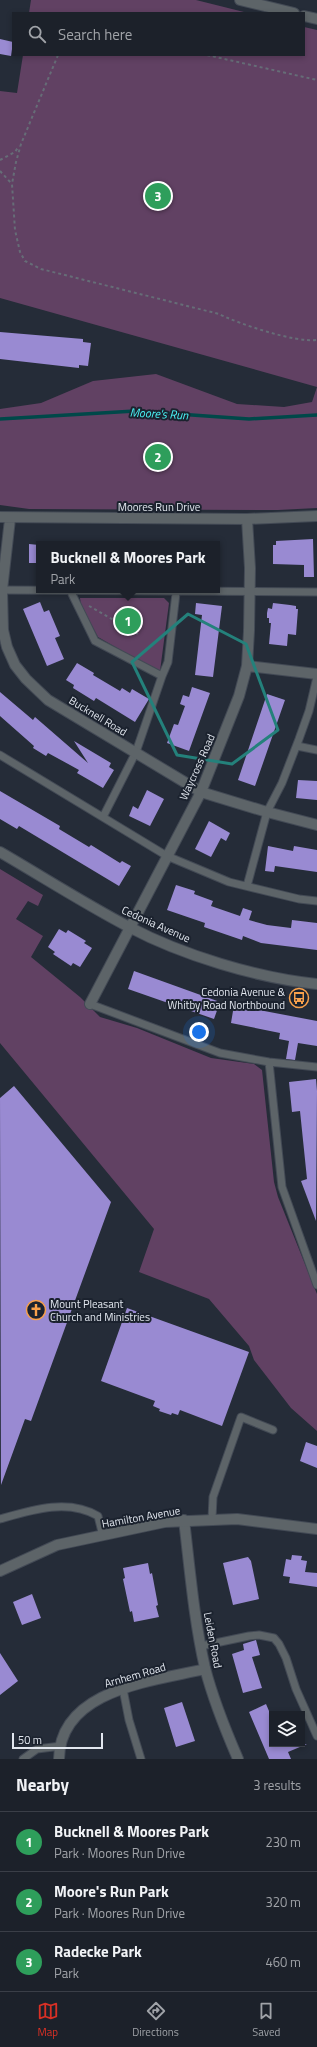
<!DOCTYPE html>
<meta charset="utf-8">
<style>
body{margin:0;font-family:"Titillium Web",sans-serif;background:#252932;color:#f1f3f6}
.controls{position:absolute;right:12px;bottom:12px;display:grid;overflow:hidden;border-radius:0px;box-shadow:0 2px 6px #0003}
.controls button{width:36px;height:36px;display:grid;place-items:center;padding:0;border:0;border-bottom:1px solid #3a3e47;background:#1c212a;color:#f1f3f6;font:20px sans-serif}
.scale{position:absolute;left:12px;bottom:10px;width:91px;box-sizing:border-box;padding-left:4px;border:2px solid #e2e7ef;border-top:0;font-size:11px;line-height:14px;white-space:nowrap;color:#e2e7ef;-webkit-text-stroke:3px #1b222e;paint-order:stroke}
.you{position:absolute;left:199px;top:1032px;width:14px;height:14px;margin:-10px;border:3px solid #fff;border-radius:50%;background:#1a73e8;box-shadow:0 0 0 6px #1a73e833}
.badge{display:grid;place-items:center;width:26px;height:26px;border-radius:50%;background:#d93025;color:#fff;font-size:13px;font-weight:700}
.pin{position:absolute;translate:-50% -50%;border:2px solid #fff;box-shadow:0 1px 4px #0006}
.popup{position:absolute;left:36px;top:541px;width:184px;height:52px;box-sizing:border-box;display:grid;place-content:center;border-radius:0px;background:#1c212a;filter:drop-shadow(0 1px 3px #0005);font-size:13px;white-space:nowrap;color:#a0a3a8}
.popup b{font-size:15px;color:#f1f3f6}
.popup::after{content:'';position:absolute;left:50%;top:100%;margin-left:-8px;border:8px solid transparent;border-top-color:#1c212a}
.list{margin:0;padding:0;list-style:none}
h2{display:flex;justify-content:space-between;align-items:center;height:52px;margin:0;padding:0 16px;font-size:17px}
h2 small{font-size:13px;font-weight:400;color:#a0a3a8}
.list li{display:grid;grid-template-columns:26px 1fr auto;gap:12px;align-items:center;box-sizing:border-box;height:60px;padding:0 16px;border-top:1px solid #3a3e47}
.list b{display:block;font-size:15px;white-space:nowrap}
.list p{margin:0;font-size:13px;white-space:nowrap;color:#a0a3a8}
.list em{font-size:13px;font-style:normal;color:#a0a3a8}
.icon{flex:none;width:22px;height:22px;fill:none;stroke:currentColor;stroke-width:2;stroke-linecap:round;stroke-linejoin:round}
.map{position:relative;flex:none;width:317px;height:1759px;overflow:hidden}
.search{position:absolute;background:#1c212a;box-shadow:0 2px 6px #0003;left:12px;right:12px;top:12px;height:44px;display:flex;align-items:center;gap:10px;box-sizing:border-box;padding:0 14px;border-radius:0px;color:#a0a3a8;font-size:15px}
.sheet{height:232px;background:#1c212a}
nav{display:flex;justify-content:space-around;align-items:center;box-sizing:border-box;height:56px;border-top:1px solid #3a3e47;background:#1c212a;font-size:11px;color:#a0a3a8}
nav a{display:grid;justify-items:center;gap:2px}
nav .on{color:#d93025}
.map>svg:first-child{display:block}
.green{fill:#614163}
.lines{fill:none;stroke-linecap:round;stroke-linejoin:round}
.stream{stroke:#004849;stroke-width:3.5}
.building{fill:#998ad2}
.service-casing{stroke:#434a55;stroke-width:9}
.minor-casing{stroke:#434a55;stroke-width:12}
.tertiary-casing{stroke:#434a55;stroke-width:12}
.path{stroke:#666d77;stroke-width:2;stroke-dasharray:3 3;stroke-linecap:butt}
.service{stroke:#5d6468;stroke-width:7}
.minor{stroke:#5d6468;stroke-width:10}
.tertiary{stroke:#5d6468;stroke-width:10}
.marked{fill:none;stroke:#24817b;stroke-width:3;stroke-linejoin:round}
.labels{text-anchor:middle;stroke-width:4;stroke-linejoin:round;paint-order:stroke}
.street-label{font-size:11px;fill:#e2e7ef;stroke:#1b222e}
.poi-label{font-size:11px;fill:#e2e7ef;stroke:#1b222e;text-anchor:end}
.water-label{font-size:12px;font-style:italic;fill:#49f4f6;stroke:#1b222e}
</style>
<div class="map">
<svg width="317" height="1759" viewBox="0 0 317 1759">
<rect width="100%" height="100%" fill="#252c38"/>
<path class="green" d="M31,0H196L248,13H29Z
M304,27L317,30V508L278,510L29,509L0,505V409L41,403L93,381L156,374L237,404L284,407L312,402L317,387L0,298V91L17,93L23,55H304Z
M80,598H164L169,603L160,671H157L98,637L81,605Z
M0,869L43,895L38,906L28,901L16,919L43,936L31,957L80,997L100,1017L137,1028L211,1058L254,1064L262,1070L274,1182L278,1197L317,1294V1431L291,1408L254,1360L249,1346L209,1299L139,1272L154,1229L0,1043Z"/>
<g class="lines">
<path class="stream" d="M0,419L135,411L249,419L317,415"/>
</g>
<path class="building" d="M0,39L13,42L11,56L0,54Z
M0,332L83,339V342L91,343L88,366L79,365V368L0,359Z
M313,539L314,577H304V565L273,564V545H276V541Z
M29,544L39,545V563H29Z
M40,602L44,612L49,610L60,636L55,638L64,659L47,666L23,609Z
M196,603L222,606L213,677L195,675L202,615L195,614Z
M273,603L290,605L296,606V609H298L296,635L288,634L287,646L269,644L271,623H269V618H267V613L268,608L272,609Z
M77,663L94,673L93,675L120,691L122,688L130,693L132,689L149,699L135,722L96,698L94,701L73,688L74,685L66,680Z
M192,687L210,693L189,751L167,743L174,724L178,725L185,706L180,704L183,695L189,697Z
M0,692L33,720L35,717L88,763L74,741L111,763L109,767L114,770L103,788L77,773L79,770L70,765L48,753L46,756L33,748L34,746L0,716Z
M267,694L285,700L255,786L238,780Z
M298,780L317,781V800L296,798Z
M147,790L164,799L150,826L129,816L133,806L138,809Z
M0,791L60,826L59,829L89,847L91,845L120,863L122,861L131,866L119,886L19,826L17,829L0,819Z
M209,821L230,833L226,841L221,838L211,857L195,849Z
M268,846L293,851L294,846L317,850V872L275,866L274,872L265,871Z
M176,885L195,891L194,894L213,901L211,906L240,916L243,908L252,911L249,920L267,925L291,928L292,920L317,923V950L261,943L243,936L242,940L204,927L205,923L167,910Z
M59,929L66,933L68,930L86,941L84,943L92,948L80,967L73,963L71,966L53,954L55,952L48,947Z
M134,971L220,1002L214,1019L128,989Z
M250,1004L260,1006L259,1010L317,1021V1046L298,1043L295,1060L286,1059L289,1041L279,1039L280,1033L231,1023L234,1005L250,1007Z
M316,1079L317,1091L316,1221L301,1181L307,1179L300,1111L292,1112L289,1082Z
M14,1086L111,1202L31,1421L25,1419L1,1485L0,1098Z
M127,1308L249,1352L222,1426L180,1410L178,1415L172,1413L171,1415L159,1411L160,1409L153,1406L155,1401L101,1381Z
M306,1442L317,1446V1468L300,1461Z
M292,1555L302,1556L301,1560L307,1561L305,1572L317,1573V1587L289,1583L290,1577L283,1576L286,1559L291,1560Z
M248,1557L251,1561L259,1599L233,1605L223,1563Z
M148,1563L150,1574L152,1573L158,1605L156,1606L159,1617L134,1622L132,1611L130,1612L123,1579L125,1578L123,1568Z
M32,1594L41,1618L22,1625L13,1602Z
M256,1640L260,1655L252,1657L262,1688L243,1693L232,1654L244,1650L243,1644Z
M0,1653L18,1681L0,1695Z
M182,1702L195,1741L176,1747L164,1708Z
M266,1704L272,1718V1744H307L288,1752L291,1759H269L249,1712Z"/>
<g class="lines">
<g class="service-casing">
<path id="service" d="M0,590L317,592
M71,592L95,641L162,676L168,662L176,593
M297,746L317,750
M0,755L167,856L229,882L299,899L317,901
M103,817L136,752L162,676
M247,886L267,812L282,783L299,739L309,711L317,677
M90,1004L220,1053L269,1062L317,1067
M269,1062L282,1187L317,1285
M0,1519C31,1510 68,1498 98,1516L103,1536
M212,1519L213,1497L241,1417L273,1430
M201,1646L249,1636L259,1635L274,1638L279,1644L286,1658L296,1689L317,1736
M123,1689L129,1720L141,1759
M23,1759L37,1749L61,1746"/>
</g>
<g class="minor-casing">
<path id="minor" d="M240,0L294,13
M304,16L317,19
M0,517L247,519L317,516
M10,519L2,590L3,630L7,647L15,665L26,679L48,700L201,792L267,812L317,825
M247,666L317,674
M90,1004L201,792L239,696L247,666L249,631L250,568L247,519
M184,1520C190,1570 194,1620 205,1668C213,1699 225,1729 238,1759
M59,1759C60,1689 154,1681 205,1669"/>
</g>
<g class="tertiary-casing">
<path id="tertiary" d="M0,852C43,877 85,904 129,927C182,955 257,978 317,984
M0,1571L57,1545L165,1522L237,1519L317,1529"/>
</g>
<path class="path" d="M58,55L21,144L16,162L12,184L15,230L20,252L25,261L41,269L219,314C239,324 296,343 317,340
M207,55L317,80
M0,160L15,152L19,146
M0,171L12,184
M89,606L138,634"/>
<use href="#service" class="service"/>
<use href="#minor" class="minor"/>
<use href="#tertiary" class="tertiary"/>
</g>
<path class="marked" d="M188,614L246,644L278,730L232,764L177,755L132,662Z"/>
<defs>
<g id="bus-ring" transform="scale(1)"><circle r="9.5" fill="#1b222e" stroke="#f8a04b" stroke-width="1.5"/><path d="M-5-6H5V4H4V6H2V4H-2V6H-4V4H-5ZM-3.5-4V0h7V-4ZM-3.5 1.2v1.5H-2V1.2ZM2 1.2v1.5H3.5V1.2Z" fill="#f8a04b"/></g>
<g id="church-ring" transform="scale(1)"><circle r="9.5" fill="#1b222e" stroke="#f8a04b" stroke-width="1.5"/><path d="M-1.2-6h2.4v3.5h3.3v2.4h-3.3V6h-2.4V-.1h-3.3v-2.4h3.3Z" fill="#f8a04b"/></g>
</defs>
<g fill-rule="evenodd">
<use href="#bus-ring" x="299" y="998"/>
<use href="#church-ring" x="36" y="1310"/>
</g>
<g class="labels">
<g class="street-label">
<text x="159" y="511">Moores Run Drive</text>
<text transform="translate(98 716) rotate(31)" y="4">Bucknell Road</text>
<text transform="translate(197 767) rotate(-66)" y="4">Waycross Road</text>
<text transform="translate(156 924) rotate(24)" y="4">Cedonia Avenue</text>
<text transform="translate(141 1517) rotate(-10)" y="4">Hamilton Avenue</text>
<text transform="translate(213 1640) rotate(79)" y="4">Leiden Road</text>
<text transform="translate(135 1675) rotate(-16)" y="4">Arnhem Road</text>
</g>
<g class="poi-label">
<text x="285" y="996">Cedonia Avenue &amp;<tspan x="285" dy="13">Whitby Road Northbound</tspan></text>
<text x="50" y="1308" text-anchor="start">Mount Pleasant<tspan x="50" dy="13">Church and Ministries</tspan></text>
</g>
<g class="water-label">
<text transform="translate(159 414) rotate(3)" y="4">Moore's Run</text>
</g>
</g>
</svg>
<div class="controls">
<button><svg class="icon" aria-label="layers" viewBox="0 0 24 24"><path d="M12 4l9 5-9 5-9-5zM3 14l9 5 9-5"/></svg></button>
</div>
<div class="scale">50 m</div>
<div class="you"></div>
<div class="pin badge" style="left:128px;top:621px;background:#2e9e5b">1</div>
<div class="popup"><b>Bucknell &amp; Moores Park</b>Park</div>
<div class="pin badge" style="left:158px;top:457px;background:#2e9e5b">2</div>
<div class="pin badge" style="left:158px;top:196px;background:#2e9e5b">3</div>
<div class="search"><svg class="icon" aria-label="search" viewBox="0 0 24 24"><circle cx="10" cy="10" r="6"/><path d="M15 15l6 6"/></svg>Search here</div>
</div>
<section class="sheet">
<h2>Nearby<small>3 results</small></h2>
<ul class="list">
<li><span class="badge" style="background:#2e9e5b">1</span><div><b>Bucknell &amp; Moores Park</b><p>Park · Moores Run Drive</p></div><em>230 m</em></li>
<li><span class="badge" style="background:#2e9e5b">2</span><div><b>Moore's Run Park</b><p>Park · Moores Run Drive</p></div><em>320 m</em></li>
<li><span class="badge" style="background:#2e9e5b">3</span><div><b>Radecke Park</b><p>Park</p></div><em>460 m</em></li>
</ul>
</section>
<nav>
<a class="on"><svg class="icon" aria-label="map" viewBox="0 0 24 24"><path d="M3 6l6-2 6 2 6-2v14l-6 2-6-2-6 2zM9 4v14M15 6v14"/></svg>Map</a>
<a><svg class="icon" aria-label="directions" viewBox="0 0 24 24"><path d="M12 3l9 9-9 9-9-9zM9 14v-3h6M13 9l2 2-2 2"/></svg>Directions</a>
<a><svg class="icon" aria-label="saved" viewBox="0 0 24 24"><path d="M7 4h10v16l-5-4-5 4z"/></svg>Saved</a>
</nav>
